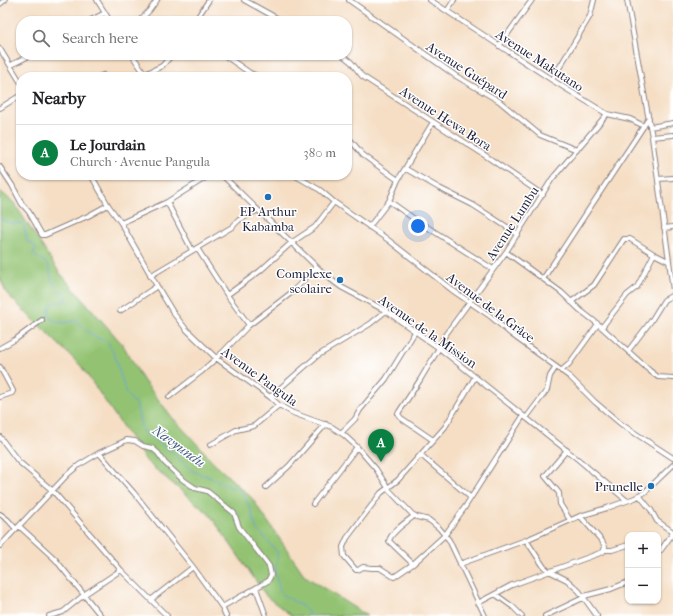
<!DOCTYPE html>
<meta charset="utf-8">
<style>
body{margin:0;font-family:"IM FELL French Canon",serif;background:#f6f6f6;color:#202124}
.controls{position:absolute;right:12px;bottom:12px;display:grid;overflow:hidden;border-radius:8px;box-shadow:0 1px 3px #0004}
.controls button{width:36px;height:36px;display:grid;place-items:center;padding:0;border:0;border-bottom:1px solid #e0e0e0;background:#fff;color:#202124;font:20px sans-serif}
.you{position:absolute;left:418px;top:226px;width:14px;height:14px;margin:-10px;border:3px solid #fff;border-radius:50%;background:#1a73e8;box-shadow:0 0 0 6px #1a73e833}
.badge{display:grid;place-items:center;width:26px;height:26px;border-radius:50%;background:#0b8043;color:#fff;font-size:13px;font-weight:700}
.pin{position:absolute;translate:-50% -33px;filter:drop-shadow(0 1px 2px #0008)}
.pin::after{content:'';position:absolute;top:21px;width:14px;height:12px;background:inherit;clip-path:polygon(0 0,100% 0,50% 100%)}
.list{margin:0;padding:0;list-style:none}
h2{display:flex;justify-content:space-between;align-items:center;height:52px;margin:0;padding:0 16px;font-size:17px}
h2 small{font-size:13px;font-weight:400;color:#757577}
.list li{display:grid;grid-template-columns:26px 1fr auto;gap:12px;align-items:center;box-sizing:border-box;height:56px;padding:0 16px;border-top:1px solid #e0e0e0}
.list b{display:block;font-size:15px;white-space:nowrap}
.list p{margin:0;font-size:13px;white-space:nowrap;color:#757577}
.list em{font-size:13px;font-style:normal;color:#757577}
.icon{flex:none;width:22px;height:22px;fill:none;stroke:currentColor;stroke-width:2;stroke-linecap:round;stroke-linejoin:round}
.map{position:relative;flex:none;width:673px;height:616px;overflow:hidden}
.search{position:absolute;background:#fff;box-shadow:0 1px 3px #0004;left:16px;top:16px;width:336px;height:44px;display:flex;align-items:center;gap:10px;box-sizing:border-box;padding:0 14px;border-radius:16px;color:#757577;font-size:15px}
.panel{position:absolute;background:#fff;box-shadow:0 1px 3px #0004;left:16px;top:72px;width:336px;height:108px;border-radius:16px}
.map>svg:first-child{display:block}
.green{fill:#93c372;stroke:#5a7256}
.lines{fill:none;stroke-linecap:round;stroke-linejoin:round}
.stream{stroke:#6c9fd8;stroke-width:1}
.minor-casing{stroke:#8c8080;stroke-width:6}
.minor{stroke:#fff;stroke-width:4}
.poi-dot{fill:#1f6fb2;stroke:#fff;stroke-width:1.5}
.labels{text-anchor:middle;stroke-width:3;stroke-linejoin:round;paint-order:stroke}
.street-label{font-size:13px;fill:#22223b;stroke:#fff}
.poi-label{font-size:13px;fill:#22223b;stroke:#fff;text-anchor:end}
.water-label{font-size:14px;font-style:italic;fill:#435a82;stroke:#fff}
</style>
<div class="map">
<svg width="673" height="616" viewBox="0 0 673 616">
<rect width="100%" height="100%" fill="#fff"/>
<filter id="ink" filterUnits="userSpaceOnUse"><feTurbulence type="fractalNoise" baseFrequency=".025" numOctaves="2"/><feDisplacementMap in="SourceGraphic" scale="8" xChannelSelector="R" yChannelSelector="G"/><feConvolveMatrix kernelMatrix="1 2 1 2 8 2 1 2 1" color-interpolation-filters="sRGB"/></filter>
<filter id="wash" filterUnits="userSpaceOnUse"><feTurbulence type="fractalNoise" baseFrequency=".012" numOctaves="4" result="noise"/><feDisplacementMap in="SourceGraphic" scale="16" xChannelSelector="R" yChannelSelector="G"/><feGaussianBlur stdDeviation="0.9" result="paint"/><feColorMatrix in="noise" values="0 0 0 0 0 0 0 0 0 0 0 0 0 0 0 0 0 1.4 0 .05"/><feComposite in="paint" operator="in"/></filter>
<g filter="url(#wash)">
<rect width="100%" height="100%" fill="#f5dec4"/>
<path class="green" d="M0,191L14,203L59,272L123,345L143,380L172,417L220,469L251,497L305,576L367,616H292L267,597L210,515L147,462L81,366L7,294L0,278Z"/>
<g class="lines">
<path class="stream" d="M0,219L12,224L21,223L24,226L27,241L36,247L33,254C37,259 46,260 49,266C50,269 50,273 51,276C53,286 58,290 67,295V299L63,302C50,302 50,305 48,317C59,324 63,324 76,320C86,330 93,339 107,341L114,354L126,393L137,406L142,431L172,452L192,471L212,478L226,485L240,490L250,507L256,528L278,553L275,573L281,594L302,606L312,616"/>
</g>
</g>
<g filter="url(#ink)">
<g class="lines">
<g class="minor-casing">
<path id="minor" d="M97,0L110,21
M244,0L282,21
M349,0L456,76L499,101L540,135L577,150
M430,0L552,80L607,114L630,119L644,126
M627,0L652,137L673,290
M0,4L5,0
M447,11L454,0
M89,21L105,13
M139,21L149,11L157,0
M195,21L209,0
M499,46L532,0
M0,49L21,83
M132,55L147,77
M224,55L250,73L260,77
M342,55L351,62L362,76L483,154L543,195
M11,65L31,55
M145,74L162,66L172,55
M99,77L103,75
M552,80L590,16L594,0
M0,108L21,95
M650,127L673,123
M347,136L363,155L398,180
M652,137L673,135
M0,167L12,185L22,204L29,212L42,235H45L88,216L108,205
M406,169L439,188L473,205L518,234
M91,175L108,205L121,223L157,286L174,314L186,329L216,358L270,397L279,405L293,413L332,427L344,435L357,447L376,469L390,491L412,514L417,517L429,520L439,528L449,540L485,616
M222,175L325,275L341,287L386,311L439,348L580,461L626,500
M294,175L320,190L334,202L387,239L452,290L490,316L511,334L570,377L595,402L621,424L673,458
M658,179L673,178
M389,201L413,218L493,269
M167,202L192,250
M121,223L167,202L210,175
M369,227L389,201L398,180L433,122
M664,228L673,227
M506,252L561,292L580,310L598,324L650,371L658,377L673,378
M150,276L232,227L239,220L258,210
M543,279L649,118
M227,295L260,271L291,243L315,227L334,202
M571,302L594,285L624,239H630L654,254
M120,311L157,286
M248,326L291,293L316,268
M602,327L627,295L637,287L654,254L668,261
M0,348L16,339L42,320
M628,351L651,321L664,300L673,295
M0,367L13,391L12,393L0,397
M561,371L569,364L598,324
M475,377L445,427L398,480L381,493L347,538L343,547L344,556L356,570H358L363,567L372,568H380L394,577L413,564L445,535L465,507L523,416
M169,397L201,372L222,353L249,325L227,295L197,248
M270,397L317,356L370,324L386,311
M526,418L547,390L550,376L556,367
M341,433L355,419L360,410L386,379L415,332
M0,437L18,461L53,491L121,570L167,616
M433,440L401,418L398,414L399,412L420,380L439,348L443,338L506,252L552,179L607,114
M210,445L236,430L254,426L279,405
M567,450L545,476L559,493L560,504L570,520
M99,453L134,493L193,567L222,607L226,616
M421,455L470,497
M266,487L289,466L326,424
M639,495L651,510L657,521L673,532
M313,504L357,447
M0,514L8,520L16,529
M19,526L55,559L101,616
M526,540L544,567L549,571L567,580L579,591L597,616
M0,546L68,474L79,465L99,453L127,440L135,441L143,446L152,448L158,453L165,463L182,479L195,488L207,491L234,513L239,527L269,566L271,575L268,581L222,607
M604,550H612L628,545
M658,550H661L673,533
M413,564L389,541C391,532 406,522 414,516
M460,564L526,540L580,516L607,508L635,498L645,492L673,465
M256,588L266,616
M495,594L513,607L522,616
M584,596L611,589L628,582
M152,599L193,567
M478,603L512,585L603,552L605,547L602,541L580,516
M49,616L63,612L85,594L121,570
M545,616L585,597"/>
</g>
<use href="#minor" class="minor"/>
</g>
</g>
<g class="poi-dot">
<circle cx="268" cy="197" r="4"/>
<circle cx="340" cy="280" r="4"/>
<circle cx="651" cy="486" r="4"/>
</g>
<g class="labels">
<g class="street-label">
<text transform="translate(540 60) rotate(33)" y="5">Avenue Makutano</text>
<text transform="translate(467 70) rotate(33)" y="5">Avenue Guépard</text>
<text transform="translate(446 118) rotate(33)" y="5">Avenue Hewa Bora</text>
<text transform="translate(512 223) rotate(-57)" y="5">Avenue Lumbu</text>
<text transform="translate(491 307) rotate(37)" y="5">Avenue de la Grâce</text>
<text transform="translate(428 331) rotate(35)" y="5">Avenue de la Mission</text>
<text transform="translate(260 376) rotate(36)" y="5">Avenue Pangula</text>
</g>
<g class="poi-label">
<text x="268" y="216" text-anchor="middle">EP Arthur<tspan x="268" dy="15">Kabamba</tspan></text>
<text x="332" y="278">Complexe<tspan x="332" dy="15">scolaire</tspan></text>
<text x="643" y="491">Prunelle</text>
</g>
<g class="water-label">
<text transform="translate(179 446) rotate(36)" y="5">Navyundu</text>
</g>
</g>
</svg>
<div class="controls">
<button>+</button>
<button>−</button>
</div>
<div class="you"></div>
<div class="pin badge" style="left:381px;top:462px">A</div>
<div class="search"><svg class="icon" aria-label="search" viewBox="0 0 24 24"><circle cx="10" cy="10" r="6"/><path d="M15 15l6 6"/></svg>Search here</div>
<section class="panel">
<h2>Nearby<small></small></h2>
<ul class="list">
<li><span class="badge">A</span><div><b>Le Jourdain</b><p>Church · Avenue Pangula</p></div><em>380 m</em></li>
</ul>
</section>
</div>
